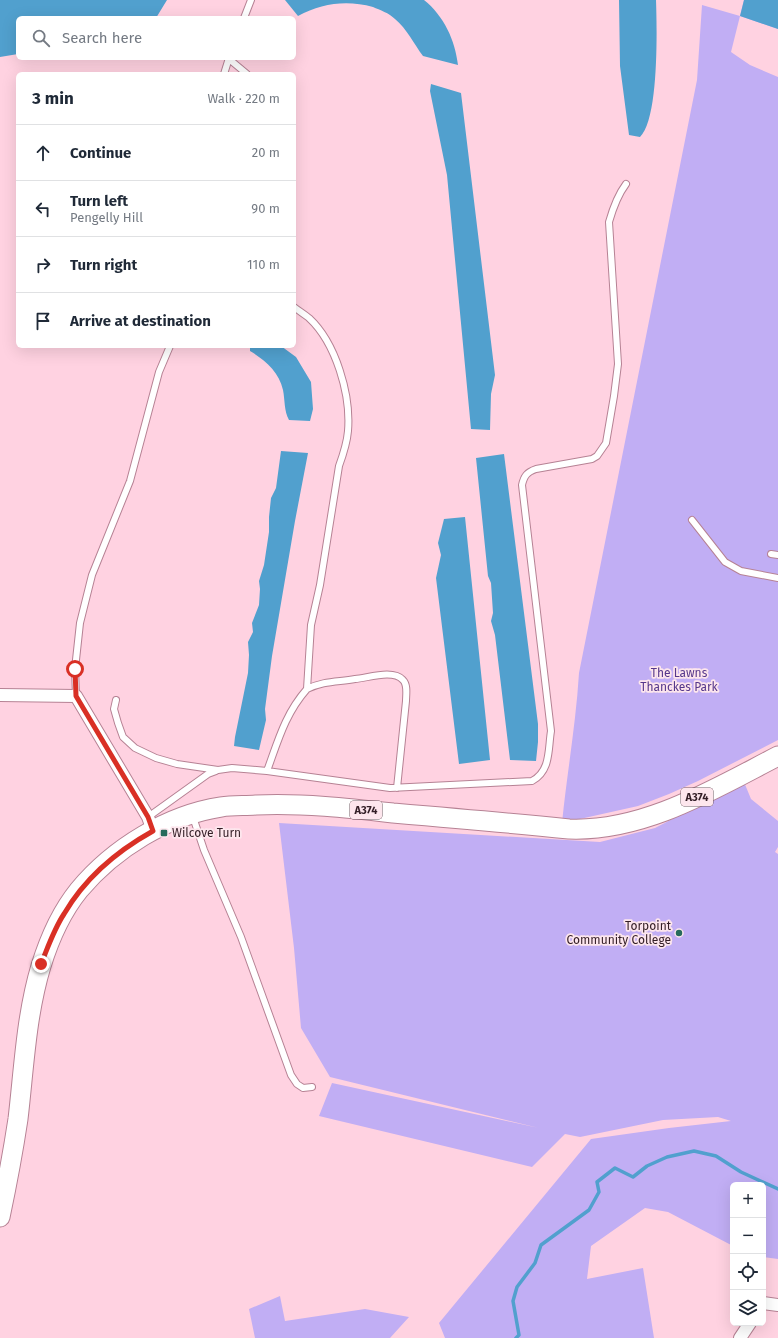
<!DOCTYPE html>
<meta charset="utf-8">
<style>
body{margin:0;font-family:"Fira Sans",sans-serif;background:#f6f6f7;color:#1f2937}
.controls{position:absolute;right:12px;bottom:12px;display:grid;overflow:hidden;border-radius:6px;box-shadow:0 4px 16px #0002}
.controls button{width:36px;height:36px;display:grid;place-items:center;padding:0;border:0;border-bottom:1px solid #e0e1e3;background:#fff;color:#1f2937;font:20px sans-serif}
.stop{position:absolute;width:12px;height:12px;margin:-9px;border:3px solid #d93025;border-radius:50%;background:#fff}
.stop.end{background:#d93025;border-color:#fff;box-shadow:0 1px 4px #0008}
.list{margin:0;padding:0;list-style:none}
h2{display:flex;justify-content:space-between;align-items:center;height:52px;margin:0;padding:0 16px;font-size:17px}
h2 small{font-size:13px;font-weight:400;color:#747a83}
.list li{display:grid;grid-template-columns:26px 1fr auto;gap:12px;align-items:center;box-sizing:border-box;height:56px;padding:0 16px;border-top:1px solid #e0e1e3}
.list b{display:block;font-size:15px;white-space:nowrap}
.list p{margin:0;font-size:13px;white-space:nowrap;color:#747a83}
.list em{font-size:13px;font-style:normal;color:#747a83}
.icon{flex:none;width:22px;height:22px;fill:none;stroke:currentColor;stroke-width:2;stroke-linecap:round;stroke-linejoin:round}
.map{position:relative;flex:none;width:778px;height:1338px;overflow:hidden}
.search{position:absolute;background:#fff;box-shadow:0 4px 16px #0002;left:16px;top:16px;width:280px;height:44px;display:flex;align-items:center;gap:10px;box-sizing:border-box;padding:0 14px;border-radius:6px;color:#747a83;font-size:15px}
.panel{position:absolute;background:#fff;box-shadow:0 4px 16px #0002;left:16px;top:72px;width:280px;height:276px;border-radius:6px}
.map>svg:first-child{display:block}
.green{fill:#c1aef4}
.water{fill:#51a0ce}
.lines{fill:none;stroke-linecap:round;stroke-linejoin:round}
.stream{stroke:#51a0ce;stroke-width:3.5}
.service-casing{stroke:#b68294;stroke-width:8}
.minor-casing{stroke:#b68294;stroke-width:14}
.primary-casing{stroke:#b68294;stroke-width:21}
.service{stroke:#fff;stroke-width:6}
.minor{stroke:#fff;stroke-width:12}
.primary{stroke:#fff;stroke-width:19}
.route{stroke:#d93025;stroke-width:5}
.poi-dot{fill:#266a5b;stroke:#fde6ed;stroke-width:1.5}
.labels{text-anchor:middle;stroke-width:3.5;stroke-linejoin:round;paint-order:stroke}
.shield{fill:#fde6ed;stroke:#705a62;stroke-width:1}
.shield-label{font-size:11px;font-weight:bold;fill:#331e26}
.park-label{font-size:12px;fill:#55378b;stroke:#fde6ed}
.poi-label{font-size:12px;fill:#331e26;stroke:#fde6ed;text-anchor:start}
</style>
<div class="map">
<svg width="778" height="1338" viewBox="0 0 778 1338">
<rect width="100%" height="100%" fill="#ffd2e1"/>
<path class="green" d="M744,0H778V29L740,16L731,52L750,65L778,77V740L698,781L669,794L638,806L562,823C567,773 576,723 579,673L697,80L702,5L740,16Z
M744,782L751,799L778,821V847L775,852L778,854V1259L763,1257V1185H733V1246L668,1212L645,1208L591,1246L587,1279L643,1268L654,1338H445L439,1323L591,1139L669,1128L731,1121L718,1117L663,1120L580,1137L565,1134L532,1167L319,1116L332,1083L539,1128L330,1077L301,1028L294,948L279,823L600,842L655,828Z
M280,1296L285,1321L365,1309L409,1317L390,1338H255L249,1309Z"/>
<path class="water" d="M0,0H167L156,18H18V54L0,57Z
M285,0H424C444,16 455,40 458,65L423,56C414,44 407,29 395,19C389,13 380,10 373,7C347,0 322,3 298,16Z
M619,0H656C657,28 659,119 640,137L629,135L620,66Z
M744,0H778V29L740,16Z
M431,84L461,93L495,375L491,394L490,430L471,429L447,175L430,91Z
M250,346H281L296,357L311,382L313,409L310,421L289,420C284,411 285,400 283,390C279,372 265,360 250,351Z
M281,451L308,453L295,521L272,656L265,709L266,720L259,750L234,746L235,737L248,673L249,655L248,642L253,632L252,623L259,605L260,589L259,581L264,565L269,532V517L271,498L276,488Z
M504,454L538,724V742L536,761L510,760L495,635L491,621L493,613L491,583L488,576L476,458Z
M465,517L490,760L459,764L436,578L441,555L438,543L444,519Z"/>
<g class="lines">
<path class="stream" d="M516,1338L519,1335L513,1301L517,1287L535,1263L541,1245L589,1210L599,1192L597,1182L615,1168L633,1177L647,1166L667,1157L694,1151L716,1156L741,1172L778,1189"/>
<g class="service-casing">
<path id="service" d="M244,18L251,0
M229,59L247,74
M224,74L229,58
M294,307C299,311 304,314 309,318C336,343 351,395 348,431C347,443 343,455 339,466L320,585L311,625L307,689C323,681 337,682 355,679C368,678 393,669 403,680C408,685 406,695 406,701L397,788
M692,520L725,562L741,571L778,578
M771,554L778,555
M76,696L75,669L80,623L92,575L130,481L159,372L170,346
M116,700L114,709L118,723L123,737L135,748L156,758L177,764L218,770L232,768L267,771L390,788L532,781C551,771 548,749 551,731L522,485C524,476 527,472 536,469L592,459L597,456L606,443L614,396L618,364L609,222C613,208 617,196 626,184
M267,771C278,741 285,714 307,689
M148,817L208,774L216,771
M193,817L204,850L241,937L291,1075L297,1084L303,1088L312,1087"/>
</g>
<g class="minor-casing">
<path id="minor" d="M0,695L76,696L148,817L153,831
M763,1303L778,1305
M740,1338L750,1323"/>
</g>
<g class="primary-casing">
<path id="primary" d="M0,1217C7,1184 13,1152 18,1119C24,1068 26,1016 41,966C49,940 62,911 79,890C114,848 168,815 221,807C233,805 245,806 256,805C302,803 348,808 393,813C452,818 510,823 569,829C644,832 714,789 778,756"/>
</g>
<use href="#service" class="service"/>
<use href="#minor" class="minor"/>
<use href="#primary" class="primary"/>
</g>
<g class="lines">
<path class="route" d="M41,964C48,947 54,929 64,914C85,878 117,851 153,831L148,817L76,696L75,669"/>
</g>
<g class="poi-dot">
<rect x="160" y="829" width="8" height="8" rx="2"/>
<circle cx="679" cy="933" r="4"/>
</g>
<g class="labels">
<g class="shield">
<rect x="681" y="788" width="32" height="18" rx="3"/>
<rect x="350" y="801" width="32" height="18" rx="3"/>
</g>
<g class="shield-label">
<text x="697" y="801">A374</text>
<text x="366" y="814">A374</text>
</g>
<g class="park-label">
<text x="679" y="677">The Lawns<tspan x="679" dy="14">Thanckes Park</tspan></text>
</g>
<g class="poi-label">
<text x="172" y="837">Wilcove Turn</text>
<text x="671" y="930" text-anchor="end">Torpoint<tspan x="671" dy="14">Community College</tspan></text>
</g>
</g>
</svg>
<div class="controls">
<button>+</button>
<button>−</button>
<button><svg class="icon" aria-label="locate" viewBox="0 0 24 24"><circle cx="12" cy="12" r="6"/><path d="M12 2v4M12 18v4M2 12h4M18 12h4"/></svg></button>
<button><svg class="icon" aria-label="layers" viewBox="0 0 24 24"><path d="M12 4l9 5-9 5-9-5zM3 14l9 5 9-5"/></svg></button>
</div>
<div class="stop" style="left:75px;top:669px"></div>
<div class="stop end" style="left:41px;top:964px"></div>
<div class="search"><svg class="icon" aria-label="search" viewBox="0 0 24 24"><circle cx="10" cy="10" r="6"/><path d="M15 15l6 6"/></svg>Search here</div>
<section class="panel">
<h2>3 min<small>Walk · 220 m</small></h2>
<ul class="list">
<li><svg class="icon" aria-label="ahead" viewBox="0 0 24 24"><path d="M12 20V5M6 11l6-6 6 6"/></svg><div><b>Continue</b></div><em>20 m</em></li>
<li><svg class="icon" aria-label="left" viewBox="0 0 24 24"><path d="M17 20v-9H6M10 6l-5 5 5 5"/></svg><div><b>Turn left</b><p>Pengelly Hill</p></div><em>90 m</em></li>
<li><svg class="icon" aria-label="right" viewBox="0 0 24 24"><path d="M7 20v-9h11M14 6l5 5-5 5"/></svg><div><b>Turn right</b></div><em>110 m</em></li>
<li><svg class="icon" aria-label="arrive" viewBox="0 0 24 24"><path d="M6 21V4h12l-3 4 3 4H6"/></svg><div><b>Arrive at destination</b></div></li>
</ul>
</section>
</div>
